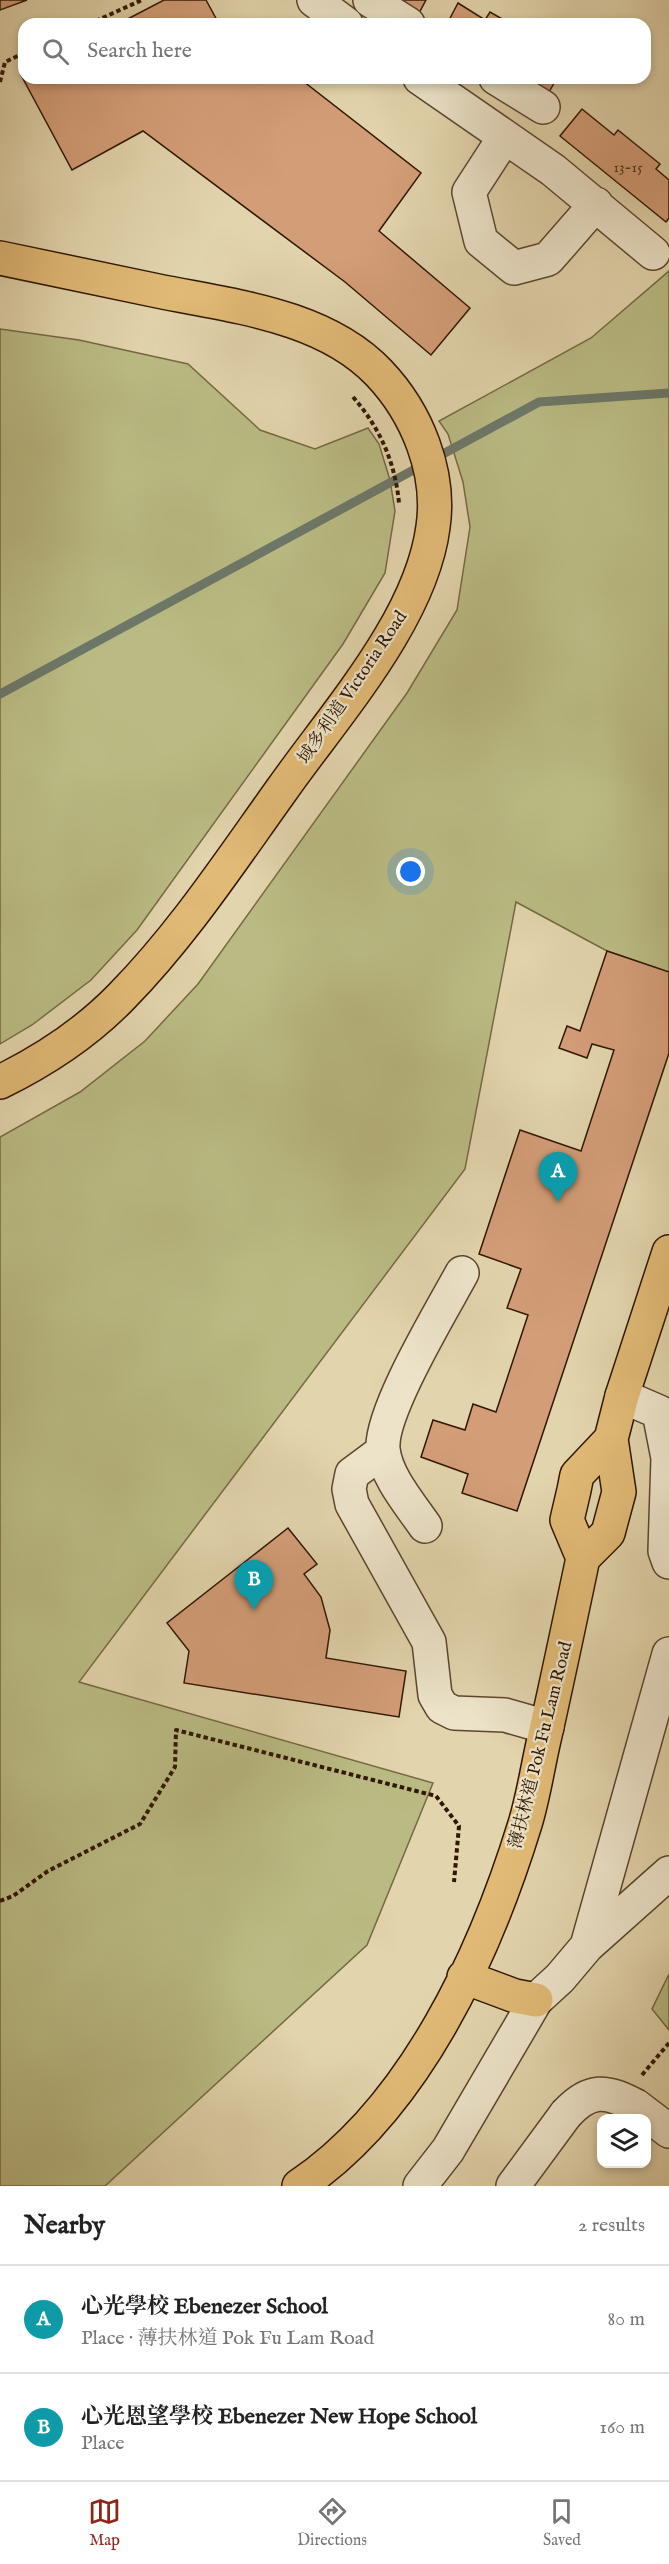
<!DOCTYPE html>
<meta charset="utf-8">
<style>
body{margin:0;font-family:"IM FELL English","Noto Serif TC",serif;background:#f2f2f2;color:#222}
.controls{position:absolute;right:18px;bottom:18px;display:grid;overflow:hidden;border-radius:12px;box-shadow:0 3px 9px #0003}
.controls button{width:54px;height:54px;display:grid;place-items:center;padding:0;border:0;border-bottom:2px solid #e0e0e0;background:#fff;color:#222;font:30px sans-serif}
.you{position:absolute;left:411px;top:872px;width:21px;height:21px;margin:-15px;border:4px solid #fff;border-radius:50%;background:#1a73e8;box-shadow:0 0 0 9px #1a73e833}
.badge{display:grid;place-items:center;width:39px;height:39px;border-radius:50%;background:#8f2418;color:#fff;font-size:20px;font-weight:700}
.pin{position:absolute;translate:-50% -50px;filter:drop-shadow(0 2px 3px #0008)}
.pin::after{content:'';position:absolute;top:32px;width:21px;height:18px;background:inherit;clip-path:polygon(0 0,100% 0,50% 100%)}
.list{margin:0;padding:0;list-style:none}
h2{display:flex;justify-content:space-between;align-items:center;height:78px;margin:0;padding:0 24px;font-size:26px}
h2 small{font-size:20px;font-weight:400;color:#767676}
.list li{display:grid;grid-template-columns:39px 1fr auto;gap:18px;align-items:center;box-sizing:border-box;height:108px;padding:0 24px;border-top:2px solid #e0e0e0}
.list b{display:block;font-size:22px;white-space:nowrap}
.list p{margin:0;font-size:20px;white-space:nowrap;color:#767676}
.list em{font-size:20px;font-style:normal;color:#767676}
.icon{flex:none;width:33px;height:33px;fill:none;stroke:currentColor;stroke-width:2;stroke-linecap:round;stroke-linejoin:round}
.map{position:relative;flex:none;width:669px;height:2186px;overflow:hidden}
.search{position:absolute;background:#fff;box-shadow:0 3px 9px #0003;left:18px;right:18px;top:18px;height:66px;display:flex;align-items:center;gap:15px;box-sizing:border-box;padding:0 21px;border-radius:18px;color:#767676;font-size:22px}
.sheet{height:294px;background:#fff}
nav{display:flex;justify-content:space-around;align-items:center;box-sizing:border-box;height:84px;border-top:2px solid #e0e0e0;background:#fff;font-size:16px;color:#767676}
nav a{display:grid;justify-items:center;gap:3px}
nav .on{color:#8f2418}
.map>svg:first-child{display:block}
.green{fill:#babb84;stroke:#756943;stroke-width:1.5}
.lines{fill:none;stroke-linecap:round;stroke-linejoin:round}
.stream{stroke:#6d7869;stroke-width:9}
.building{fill:#d39d77;stroke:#301702;stroke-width:1.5}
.minor-casing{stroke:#5c462c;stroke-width:36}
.major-casing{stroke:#301702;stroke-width:36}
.path{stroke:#301702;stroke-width:4;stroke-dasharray:4.5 3;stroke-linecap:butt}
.minor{stroke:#ece3c9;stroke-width:33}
.major{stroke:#e1ba76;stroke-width:33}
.minor-bridge-casing{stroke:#5c462c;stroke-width:36;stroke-linecap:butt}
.minor-bridge{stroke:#ece3c9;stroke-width:33}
.labels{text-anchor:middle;stroke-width:4.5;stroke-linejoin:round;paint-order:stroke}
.number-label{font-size:15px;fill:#59381f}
.street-label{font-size:18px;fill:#301702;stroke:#ece3c9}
</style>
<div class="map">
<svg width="669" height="2186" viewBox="0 0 669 2186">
<rect width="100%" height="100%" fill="#e2d4ac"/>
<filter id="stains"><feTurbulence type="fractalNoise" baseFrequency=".00333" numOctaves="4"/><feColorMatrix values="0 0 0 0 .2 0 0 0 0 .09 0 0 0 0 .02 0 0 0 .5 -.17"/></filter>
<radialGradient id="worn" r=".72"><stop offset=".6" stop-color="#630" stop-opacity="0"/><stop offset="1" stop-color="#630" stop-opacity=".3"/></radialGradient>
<path class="green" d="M669,271V972L607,951L516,902L465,1169L79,1682L433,1783L367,1945L105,2186H0V1137L80,1092L145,1041L198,984L407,693L457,610L470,527L463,482L448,434L439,421L591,338Z
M0,329L79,340L188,364L260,430L315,449L368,428L379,444L390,480L395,511L385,573L343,644L137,930L91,980L32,1025L0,1044Z
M669,1974V2030L652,2009Z"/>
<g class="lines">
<path class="stream" d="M0,694L539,402L669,393"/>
</g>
<path class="building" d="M0,0H27L0,10Z
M164,0H206L219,24H118Z
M393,0H426L418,15Z
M458,3L485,20L490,12L504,20L501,24H447Z
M24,73V78H299L421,173L379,231L470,308L431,355L345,282L143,131L72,170L21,75Z
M510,78H557L545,99Z
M582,109L614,135L618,130L660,164L656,169L669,180V218L666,222L560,136Z
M607,951L669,972V1053L517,1511L462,1493L468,1474L421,1457L433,1420L465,1430L473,1404L496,1412L528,1315L507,1308L521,1269L479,1254L520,1130L581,1151L614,1050L592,1044L587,1058L559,1048L567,1026L580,1031Z
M288,1528L317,1564L304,1574L321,1597L330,1630L326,1658L406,1671L399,1717L184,1683L189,1651L167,1623Z"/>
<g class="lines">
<g class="minor-casing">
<path id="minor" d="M314,0L346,24
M370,0L408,24
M420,78L553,170L653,253
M496,78L543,107
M504,138L469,192L481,241L514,268L548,259L596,204
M622,1396L659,1412L668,1458L665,1551L669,1562
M383,1451L352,1474L349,1489L352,1504L429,1642L435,1695L442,1707L454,1713L505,1715L547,1727
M425,1526C410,1504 386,1477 383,1449C380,1412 442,1310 462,1273
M587,1946L669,1654
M636,2106L669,2131
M420,2186L448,2150L536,2000L560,1978L587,1946L669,1873
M513,2186L566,2114"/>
</g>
<g class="major-casing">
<path id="major" d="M0,258C53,269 106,280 158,291C232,306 324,315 379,373C417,413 441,472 433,527C421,619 336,713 283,788C232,859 183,934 121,997C86,1033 45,1060 0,1082
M583,1558L567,1520L574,1490L577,1475L611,1439
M464,1977L515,1996L536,2000
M299,2186C415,2108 485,1954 525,1824C533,1798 537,1771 543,1744C557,1682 570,1620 583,1558L608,1533L619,1492L611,1439L622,1396L669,1252"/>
</g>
<path class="path" d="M89,24L142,0
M0,82L5,62L24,53
M353,397C380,428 395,462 399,503
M0,1901L13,1896L48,1871L140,1824L175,1767L176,1730L436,1796L459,1826L454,1882
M642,2075L669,2043"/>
<use href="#minor" class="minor"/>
<use href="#major" class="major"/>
<g class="minor-bridge-casing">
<path id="minor-bridge" d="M566,2114C590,2088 606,2090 636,2106"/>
</g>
<use href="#minor-bridge" class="minor-bridge"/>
</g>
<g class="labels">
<g class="number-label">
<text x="628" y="172">13-15</text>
</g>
<g class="street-label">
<text transform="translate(352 687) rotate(-56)" y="6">域多利道 Victoria Road</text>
<text transform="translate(540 1745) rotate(-76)" y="6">薄扶林道 Pok Fu Lam Road</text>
</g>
</g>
<rect width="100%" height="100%" filter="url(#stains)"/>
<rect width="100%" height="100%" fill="url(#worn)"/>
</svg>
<div class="controls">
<button><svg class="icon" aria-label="layers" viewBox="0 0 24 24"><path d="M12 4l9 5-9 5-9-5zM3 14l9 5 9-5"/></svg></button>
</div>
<div class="you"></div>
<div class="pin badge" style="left:558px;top:1202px;background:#0f9aa8">A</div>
<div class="pin badge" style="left:254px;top:1610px;background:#0f9aa8">B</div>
<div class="search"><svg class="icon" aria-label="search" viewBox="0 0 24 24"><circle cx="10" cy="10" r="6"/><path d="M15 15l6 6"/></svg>Search here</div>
</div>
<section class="sheet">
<h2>Nearby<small>2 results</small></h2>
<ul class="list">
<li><span class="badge" style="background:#0f9aa8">A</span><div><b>心光學校 Ebenezer School</b><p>Place · 薄扶林道 Pok Fu Lam Road</p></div><em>80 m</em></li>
<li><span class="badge" style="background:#0f9aa8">B</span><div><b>心光恩望學校 Ebenezer New Hope School</b><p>Place</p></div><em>160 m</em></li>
</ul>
</section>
<nav>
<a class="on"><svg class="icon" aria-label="map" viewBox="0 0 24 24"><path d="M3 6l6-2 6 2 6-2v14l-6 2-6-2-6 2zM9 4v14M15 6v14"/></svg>Map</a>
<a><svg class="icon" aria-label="directions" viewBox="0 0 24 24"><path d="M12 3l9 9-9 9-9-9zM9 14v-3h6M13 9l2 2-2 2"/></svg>Directions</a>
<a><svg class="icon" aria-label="saved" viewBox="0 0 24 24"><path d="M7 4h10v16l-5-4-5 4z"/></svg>Saved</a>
</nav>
